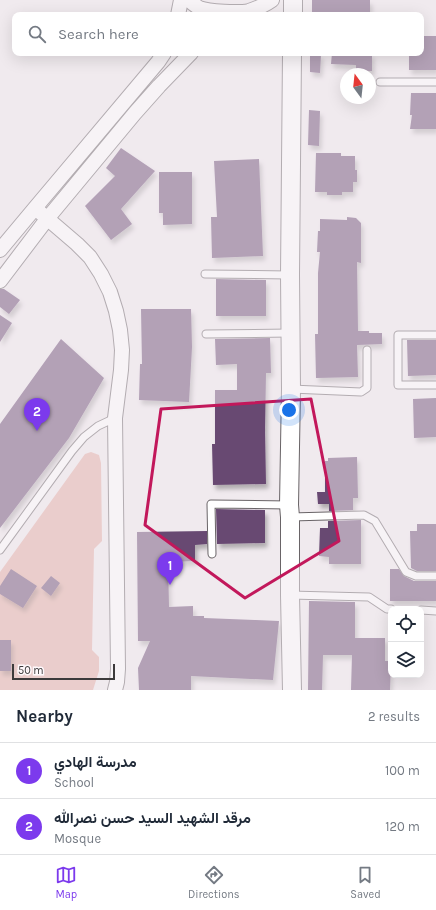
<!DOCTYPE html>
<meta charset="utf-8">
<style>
body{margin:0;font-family:Karla,Vazirmatn,sans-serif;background:#f6f6f7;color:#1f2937}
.controls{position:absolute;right:12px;bottom:12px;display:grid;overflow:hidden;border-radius:8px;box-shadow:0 4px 16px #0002}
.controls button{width:36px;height:36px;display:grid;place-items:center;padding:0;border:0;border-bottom:1px solid #e0e1e3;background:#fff;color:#1f2937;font:20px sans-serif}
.compass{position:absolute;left:340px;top:68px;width:36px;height:36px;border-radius:50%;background:#fff;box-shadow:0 4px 16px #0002;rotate:345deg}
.scale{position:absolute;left:12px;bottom:10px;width:103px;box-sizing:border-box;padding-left:4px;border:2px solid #3c3a3b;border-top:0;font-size:11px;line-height:14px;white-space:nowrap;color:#3c3a3b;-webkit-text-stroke:3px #fef8fb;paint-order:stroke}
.you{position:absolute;left:289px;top:410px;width:14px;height:14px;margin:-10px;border:3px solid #fff;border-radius:50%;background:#1a73e8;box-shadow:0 0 0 6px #1a73e833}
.badge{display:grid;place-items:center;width:26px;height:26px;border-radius:50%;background:#7c3aed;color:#fff;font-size:13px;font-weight:700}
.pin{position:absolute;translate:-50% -33px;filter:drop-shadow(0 1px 2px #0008)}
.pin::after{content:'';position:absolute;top:21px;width:14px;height:12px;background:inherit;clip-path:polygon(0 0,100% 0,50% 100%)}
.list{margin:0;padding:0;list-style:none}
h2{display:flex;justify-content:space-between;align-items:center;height:52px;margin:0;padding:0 16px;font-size:17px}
h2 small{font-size:13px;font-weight:400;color:#747a83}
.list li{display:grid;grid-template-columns:26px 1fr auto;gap:12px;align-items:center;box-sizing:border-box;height:56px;padding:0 16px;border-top:1px solid #e0e1e3}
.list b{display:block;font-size:15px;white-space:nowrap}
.list p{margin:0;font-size:13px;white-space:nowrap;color:#747a83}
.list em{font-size:13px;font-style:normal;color:#747a83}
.icon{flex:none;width:22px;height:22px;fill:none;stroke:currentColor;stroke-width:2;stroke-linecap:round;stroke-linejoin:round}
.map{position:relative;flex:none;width:436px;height:690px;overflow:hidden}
.search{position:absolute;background:#fff;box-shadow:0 4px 16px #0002;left:12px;right:12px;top:12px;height:44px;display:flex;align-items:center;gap:10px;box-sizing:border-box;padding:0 14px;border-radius:8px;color:#747a83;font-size:15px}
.sheet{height:164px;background:#fff}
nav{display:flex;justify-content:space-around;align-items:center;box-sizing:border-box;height:56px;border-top:1px solid #e0e1e3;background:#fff;font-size:11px;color:#747a83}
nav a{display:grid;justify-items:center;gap:2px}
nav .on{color:#7c3aed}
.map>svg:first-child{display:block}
.green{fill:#e3aca2}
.building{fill:#684972;filter:url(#shadow)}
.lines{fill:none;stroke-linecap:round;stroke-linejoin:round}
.service-casing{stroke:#696467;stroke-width:9}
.minor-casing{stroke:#696467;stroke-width:16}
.tertiary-casing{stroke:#696467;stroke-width:20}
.service{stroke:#fff;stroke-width:7}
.minor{stroke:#fff;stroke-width:14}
.tertiary{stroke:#fff;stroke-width:18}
.marked{fill:none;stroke:#c2185b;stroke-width:3;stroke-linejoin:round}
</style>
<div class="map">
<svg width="436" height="690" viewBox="0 0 436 690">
<defs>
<filter id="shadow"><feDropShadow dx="2.5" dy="4.5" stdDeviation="2" flood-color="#0004"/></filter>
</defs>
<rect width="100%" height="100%" fill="#f0eaee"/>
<path class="green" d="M91,452L99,455L101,463L102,541L94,549L92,650L99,657V671L93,690H0V572L85,454Z"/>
<path class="building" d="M312,0H370V15H337V12H312Z
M421,36H436V70H409V53H421Z
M332,53H372V71H356V65L331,64Z
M310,54H321L320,73L310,72Z
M411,93H436V129H410L412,115H410Z
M309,110L320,111L319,146L308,145Z
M121,148L155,171L121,209L132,224L111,240L85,206L115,176L106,168Z
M316,153H341V156H355V170H357V182H353V192H342V195H327V192H315Z
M259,159L263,256L212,258L211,217H217L214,161Z
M159,172H192V224L163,225V213H159Z
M347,217L356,218L361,223V263L357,262L358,331H369V333H382V344L357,345L358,377L316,378L315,334H318V273L320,252H317L318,231H320V219L347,220Z
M216,279L266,280V316H216Z
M0,289H4L20,300L9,314L0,307Z
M141,309H191L192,347L189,402L139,400L140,364H142Z
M0,315L12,323L0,342Z
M270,338L271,373H266L265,430L266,484L213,485L212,444H215V390H237V364L216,365L215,339Z
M61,339L104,378L69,438L0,528V424Z
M407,340H436V375L408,376Z
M436,398V437L414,438L413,399Z
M357,457L358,498H353V510L329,511V504H318L317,492H325V461H328V458Z
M216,509L265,510V543L217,544Z
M361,520V564H329V557L319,556L320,528H328V521Z
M417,524H436V571H417L411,568L410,531H417Z
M207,531V544L195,545V561L168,562L169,607L193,606V616H204V618L279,621L273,680L191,676V690H139L138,668L150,641H138L137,532Z
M11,569L37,586L23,608L0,594V586Z
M390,569H399L404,576L414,581H436V601H390Z
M51,576L60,583L51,596L41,588Z
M309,601L355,602V638H385V661H391L390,690H351L352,655H323L322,690H308Z
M0,640H11V671H0Z"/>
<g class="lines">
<g class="service-casing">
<path id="service" d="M380,82H436
M205,274L289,275
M206,334L290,333
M436,335H398V385H436
M291,389L361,392L367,388V350
M291,517L364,515L375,521L406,572L416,576H436
M0,550L72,451L84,437L98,426L115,418
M212,554L211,504L289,505
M290,595L369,597L387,609H391
M421,610L436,611"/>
</g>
<g class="minor-casing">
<path id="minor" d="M189,0C192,3 196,6 199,8C209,12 239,13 249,11C258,8 265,5 272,0
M178,15L181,0
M35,208L77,244L90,257L101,274L110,292L116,311L120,330L122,350L121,370L115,418L118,669L117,682L115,690
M0,250L35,208L158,62L164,53
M0,281L47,219L135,113L159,86L191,53"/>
</g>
<g class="tertiary-casing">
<path id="tertiary" d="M293,15V0
M292,690L290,595V517L289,505L291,389L290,275L292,53"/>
</g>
<use href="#service" class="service"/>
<use href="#minor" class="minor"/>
<use href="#tertiary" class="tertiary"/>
</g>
<path d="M0 0H436V690H0ZM311,399L339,541L245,598L145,525L161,409Z" fill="#f0eaee" fill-opacity=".55" fill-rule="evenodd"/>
<path class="marked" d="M311,399L339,541L245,598L145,525L161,409Z"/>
</svg>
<div class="controls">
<button><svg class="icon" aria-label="locate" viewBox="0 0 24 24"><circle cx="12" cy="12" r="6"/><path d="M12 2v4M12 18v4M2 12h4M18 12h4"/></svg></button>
<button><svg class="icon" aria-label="layers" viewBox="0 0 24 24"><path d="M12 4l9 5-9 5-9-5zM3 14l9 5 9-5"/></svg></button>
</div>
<svg class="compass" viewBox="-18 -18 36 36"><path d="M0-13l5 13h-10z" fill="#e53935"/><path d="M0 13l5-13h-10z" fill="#747a83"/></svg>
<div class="scale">50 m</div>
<div class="you"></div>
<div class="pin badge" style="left:170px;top:585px">1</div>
<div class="pin badge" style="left:37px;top:431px">2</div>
<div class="search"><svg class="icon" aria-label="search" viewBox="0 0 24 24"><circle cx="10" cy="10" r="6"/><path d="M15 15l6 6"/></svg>Search here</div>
</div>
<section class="sheet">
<h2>Nearby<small>2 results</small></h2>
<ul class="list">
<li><span class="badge">1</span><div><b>مدرسة الهادي</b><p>School</p></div><em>100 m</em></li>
<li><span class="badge">2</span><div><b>مرقد الشهيد السيد حسن نصرالله</b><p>Mosque</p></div><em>120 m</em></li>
</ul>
</section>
<nav>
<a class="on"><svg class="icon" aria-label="map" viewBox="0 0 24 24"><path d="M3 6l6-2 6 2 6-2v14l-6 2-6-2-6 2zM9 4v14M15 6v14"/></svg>Map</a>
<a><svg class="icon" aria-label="directions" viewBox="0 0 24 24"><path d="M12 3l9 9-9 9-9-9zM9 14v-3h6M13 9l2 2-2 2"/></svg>Directions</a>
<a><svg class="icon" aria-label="saved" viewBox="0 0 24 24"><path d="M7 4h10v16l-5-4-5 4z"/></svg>Saved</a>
</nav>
